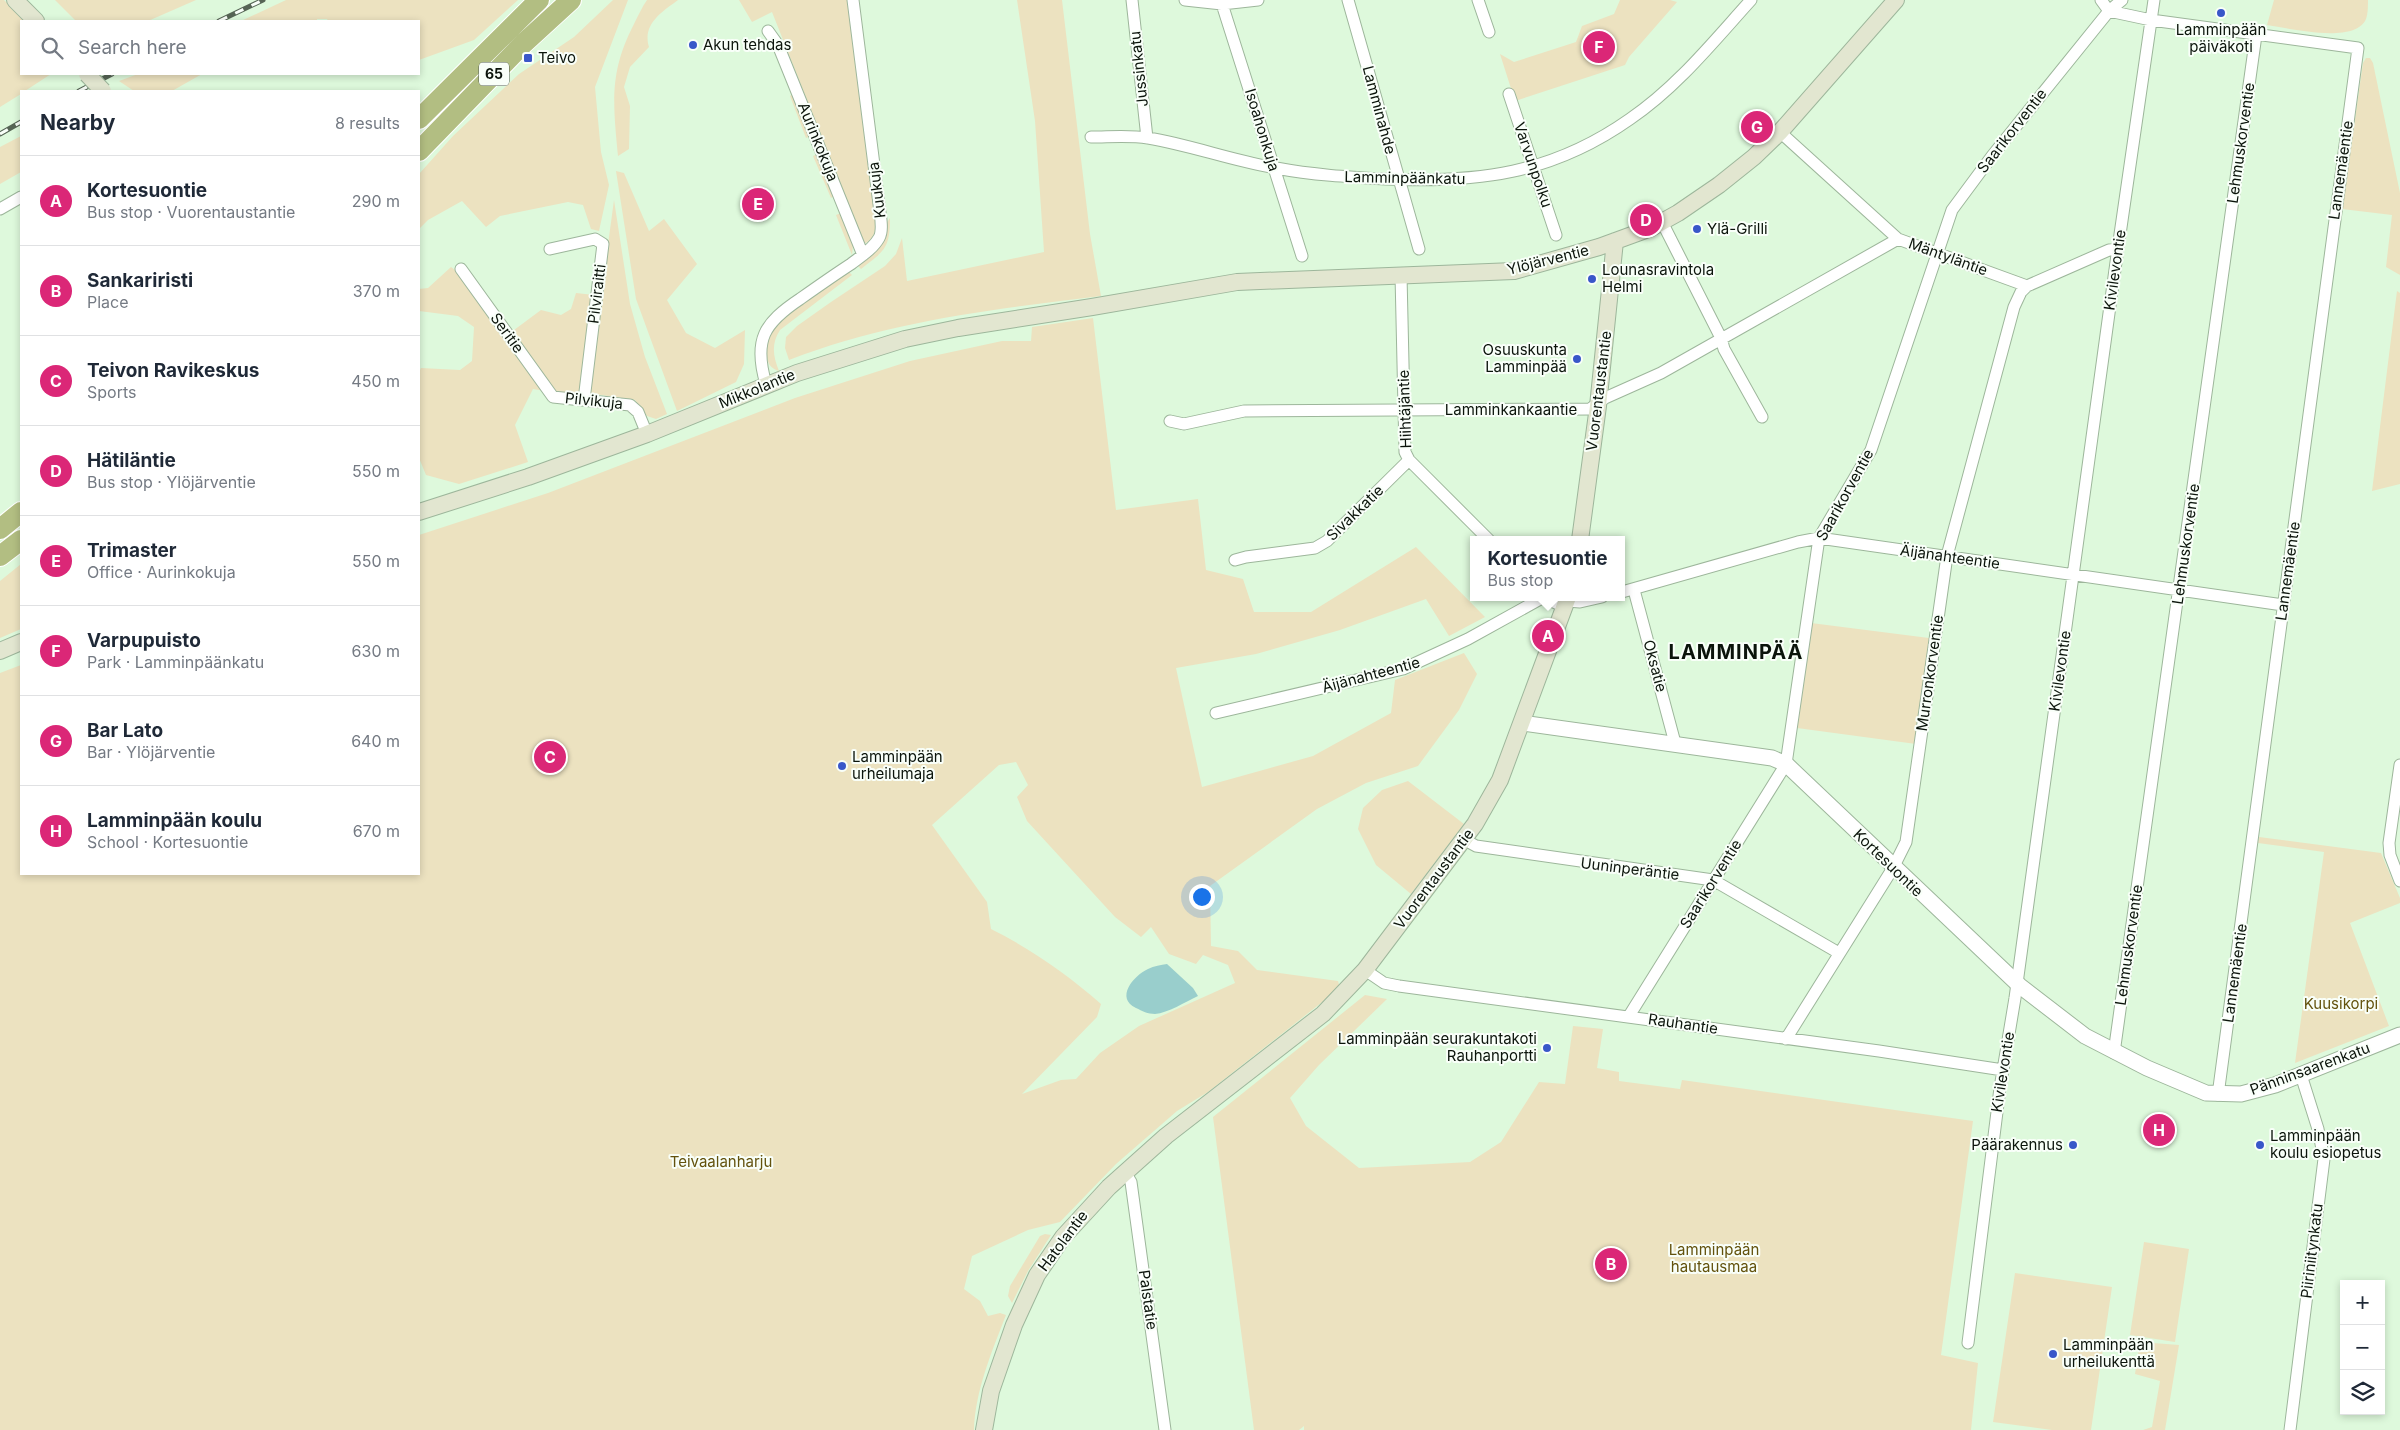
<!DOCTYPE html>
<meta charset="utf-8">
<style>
body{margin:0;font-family:Inter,sans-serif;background:#f2f2f3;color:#1f2937}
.controls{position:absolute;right:15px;bottom:15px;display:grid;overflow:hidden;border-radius:0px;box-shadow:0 2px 8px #0003}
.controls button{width:45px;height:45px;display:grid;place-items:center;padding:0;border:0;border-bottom:1px solid #e0e1e3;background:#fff;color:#1f2937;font:25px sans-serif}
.you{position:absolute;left:1201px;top:896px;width:18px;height:18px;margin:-12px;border:4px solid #fff;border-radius:50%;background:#1a73e8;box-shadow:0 0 0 8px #1a73e833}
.badge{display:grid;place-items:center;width:32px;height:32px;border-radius:50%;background:#db2777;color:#fff;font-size:16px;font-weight:700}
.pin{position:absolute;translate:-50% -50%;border:2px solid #fff;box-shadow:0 1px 5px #0006}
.popup{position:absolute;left:1470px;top:536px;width:155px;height:65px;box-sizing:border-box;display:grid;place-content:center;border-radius:0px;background:#fff;filter:drop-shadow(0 1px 4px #0005);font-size:16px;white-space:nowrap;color:#747a83}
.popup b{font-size:19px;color:#1f2937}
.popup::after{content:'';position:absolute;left:50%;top:100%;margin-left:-10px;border:10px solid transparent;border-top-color:#fff}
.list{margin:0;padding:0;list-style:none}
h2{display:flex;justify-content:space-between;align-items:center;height:65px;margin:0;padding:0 20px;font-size:21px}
h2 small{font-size:16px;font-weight:400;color:#747a83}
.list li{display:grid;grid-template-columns:32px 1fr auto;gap:15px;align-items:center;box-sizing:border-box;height:90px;padding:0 20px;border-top:1px solid #e0e1e3}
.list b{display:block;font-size:19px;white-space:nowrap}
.list p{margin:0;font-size:16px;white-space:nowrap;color:#747a83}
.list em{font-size:16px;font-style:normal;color:#747a83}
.icon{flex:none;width:28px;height:28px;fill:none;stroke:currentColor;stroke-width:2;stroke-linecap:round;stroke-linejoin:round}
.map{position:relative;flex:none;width:2400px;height:1430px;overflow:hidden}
.search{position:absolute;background:#fff;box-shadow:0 2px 8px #0003;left:20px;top:20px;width:400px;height:55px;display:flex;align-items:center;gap:12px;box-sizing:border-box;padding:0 18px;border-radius:0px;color:#747a83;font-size:19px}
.panel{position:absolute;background:#fff;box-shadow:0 2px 8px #0003;left:20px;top:90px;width:400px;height:785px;border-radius:0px}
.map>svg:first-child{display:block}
.green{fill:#ece2c0;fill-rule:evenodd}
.water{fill:#99cecc}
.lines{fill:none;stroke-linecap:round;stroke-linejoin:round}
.minor-casing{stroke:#9db69b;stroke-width:13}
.tertiary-casing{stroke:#9db69b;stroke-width:17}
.secondary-casing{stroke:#9db69b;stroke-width:18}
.trunk-casing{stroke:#fff;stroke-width:22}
.minor{stroke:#fff;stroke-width:11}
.tertiary{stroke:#fff;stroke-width:15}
.secondary{stroke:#e2e6d0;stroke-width:16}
.trunk{stroke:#b2be82;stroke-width:20}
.rail-casing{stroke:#566555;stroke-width:5}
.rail{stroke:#f9fff9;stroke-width:3;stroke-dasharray:9;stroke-linecap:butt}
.secondary-bridge-casing{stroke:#9db69b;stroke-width:18;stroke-linecap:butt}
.secondary-bridge{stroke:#e2e6d0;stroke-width:16}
.poi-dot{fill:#3957c9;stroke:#f9fff9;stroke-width:2}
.labels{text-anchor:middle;stroke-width:4;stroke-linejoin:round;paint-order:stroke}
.shield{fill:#f9fff9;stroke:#525a52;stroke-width:1}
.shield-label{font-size:14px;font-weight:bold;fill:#0b140b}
.poi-label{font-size:15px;fill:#0b140b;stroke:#f9fff9;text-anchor:start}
.street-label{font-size:15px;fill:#0b140b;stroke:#f9fff9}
.park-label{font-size:15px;fill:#63520d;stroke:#f9fff9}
.district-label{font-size:20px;font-weight:bold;letter-spacing:1px;fill:#0b140b;stroke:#f9fff9}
</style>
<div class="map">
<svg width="2400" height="1430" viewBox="0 0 2400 1430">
<rect width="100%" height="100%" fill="#def9dc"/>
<path class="green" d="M0,0H4L25,21H21V74H51L25,91H21V94L0,107Z
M55,0H196L148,21H76Z
M286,0H518L474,40L419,60V21H328L327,19H317V21H241Z
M613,0H628L595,87L601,152L609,185L599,231L591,229L583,205L568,202L500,216L486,227L462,201L428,220L419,229V174L453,136L519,74L574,37Z
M647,0H678C662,12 642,24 649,47L630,67L624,87L630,106L629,149L618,156C613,103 609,72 634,24C638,16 642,7 647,0Z
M739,0H848L876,223C875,233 874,239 864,244L772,12L752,22Z
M1017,0H1062L1090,234L1101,296C995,309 889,321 789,360L785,348L786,337L797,326L831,302L885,266L896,254L902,238L907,281L1044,252L1035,121Z
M1620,0H1670L1677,2L1629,57L1625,65L1515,101L1500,54L1514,62L1576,42L1582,26L1614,14Z
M2274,0H2368C2368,6 2368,14 2366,19C2355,45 2289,28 2267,25Z
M2366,58H2370L2373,63L2400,193V275L2386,267L2392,215L2342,209L2363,63Z
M138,74H202L172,91H134L119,81Z
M794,93L811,136L806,138L790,96Z
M21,136V172L0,184V147Z
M818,154L834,196L831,198L813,156Z
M616,171L624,173L649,231L664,219L697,264L667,300L686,333L715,348L745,330L744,364L736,382L677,411L636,299Z
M614,200L630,304L645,357L667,414L656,419L647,416L635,400L588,393Z
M841,213L853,245L852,255L836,215Z
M890,218C890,249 884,251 861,269L857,265Z
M451,267L463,276L545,391L533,389L515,425L528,462L459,484L426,475L419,458V372L421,368L460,370L472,361L474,327L458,316L419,311V289L428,288Z
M848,271L852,275L780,330C771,344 773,356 779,371C772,369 768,365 767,357C766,348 767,339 772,331C782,313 829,285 848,271Z
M2397,291L2400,293V484L2372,491Z
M576,293L594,295L582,394L552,391L510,333L541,310L561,315L571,309Z
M1093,318L1116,510L1198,499L1206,570L1243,579L1254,612H1311L1416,547L1485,617L1449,636L1426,599L1340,630L1256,654L1176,668L1202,787L1313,756L1391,713L1395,680L1464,653L1477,674L1459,710L1418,766L1366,783L1317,809L1210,886L1211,946L1238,951L1257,970L1338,981L1340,988L1208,1092L1177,1111L1116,1164L1060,1222L1028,1230L972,1256L964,1289L980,1301L988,1316L1000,1313L1006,1315C992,1351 975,1391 974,1430H0V673L21,665V874H419V535L548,493L795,398L910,361L1002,341H1031L1032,327ZM1016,762L1028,785L1017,797L1027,821L1115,917L1141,937L1151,927L1169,954L1196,964L1203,955L1228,965L1235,983L1139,1026L1100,1053L1076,1079L1061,1080L1022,1094L1097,1017L1101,1004C1067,974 1031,949 991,929L987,902L932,825L999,765Z
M21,564V629L0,638V581Z
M1811,623L1929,638L1916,744L1797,728Z
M1408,781L1464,824L1411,894L1376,865L1358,829L1363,808L1382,790Z
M2259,837L2381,853L2400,898V903L2350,923L2389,1026L2295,1063L2324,852L2258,843Z
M1365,995L1387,999L1319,1065L1290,1098L1306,1126L1359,1168L1470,1162L1501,1142L1539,1082L1565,1084L1573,1026L1603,1029L1597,1068L1619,1072V1081L1680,1089L1682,1080L1973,1121L1941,1355L1978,1363L1971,1430H1304V1426L1299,1430H1254L1213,1117Z
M1045,1234L1051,1235L1028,1271L1012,1303L1008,1296L1010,1286L1040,1236Z
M2144,1242L2189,1249L2175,1342L2130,1335Z
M2015,1273L2112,1287L2091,1430H2052L1993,1422Z
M2140,1342L2179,1345L2165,1430H2143L2152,1427L2160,1381L2135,1374Z"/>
<path class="water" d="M1167,964L1193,988L1198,996C1185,1002 1168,1013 1155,1014C1148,1014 1142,1011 1136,1008C1115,998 1133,976 1148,969C1154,966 1161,965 1167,964Z"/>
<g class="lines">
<g class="minor-casing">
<path id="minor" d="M1132,0L1147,138
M1185,0L1222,4L1258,0
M1348,0L1419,249
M1478,0L1489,32
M2101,0L2109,11
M1222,4L1302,256
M2109,11L2151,20L2358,48L2218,1095
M768,31L778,45L863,255
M1509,94L1556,235
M1780,132L1898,239L2027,286L2109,250L2118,249
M1091,137C1109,137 1129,135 1148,138C1191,145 1233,161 1276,168C1313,175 1348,177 1385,179C1478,183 1552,174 1630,119C1677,87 1713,42 1751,0
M0,209L21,197
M1662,222L1721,338L1724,349L1762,417
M550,249L595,239L603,244L584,400
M461,269L553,397L630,405L638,412L647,434
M1401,275L1405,452L1409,460L1489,540
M766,384C753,340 764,323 800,299C817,287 834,275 851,264C860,257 873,249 879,238C883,231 881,220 880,212L853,0
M1170,421L1184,424L1244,411L1590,409L1605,398L1661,373L1898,239
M1235,560L1246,557L1315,548L1327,541L1409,460
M1634,590L1675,743
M1622,592L1798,542L1819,538L2283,605
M1542,597L1565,607
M1567,601L1580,602L1602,597
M1216,713L1403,669L1468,639L1542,598
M2400,765L2389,843L2390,855L2400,881
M1465,840L1476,846L1713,880L1839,953
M1365,970L1384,983L1399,986L1879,1051L2003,1070
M1629,1016L1786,764L1819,538L1871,450L1952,210L1992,156L2109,11L2122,0
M1786,1039L1893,868L1906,842L1947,556L2014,307L2021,292L2027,286
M2114,1053L2256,35
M1125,1172L1131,1182L1165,1430
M1968,1343L2000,1088L2015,998L2117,255L2154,0
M2290,1430L2324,1159L2318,1129L2301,1075"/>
</g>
<g class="tertiary-casing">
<path id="tertiary" d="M1522,723L1772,758L1786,764L2020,986L2085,1036L2147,1068L2206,1093L2241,1094L2275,1085L2400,1035"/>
</g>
<g class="secondary-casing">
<path id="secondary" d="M15,0L36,21
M419,512L528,477L647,434L797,373L905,339L958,328L1092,307L1237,282L1514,271L1599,247L1651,228L1678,213L1719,185L1754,157L1780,132L1896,0
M1580,540L1598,406L1615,241
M0,651L21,642
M984,1430L991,1391L1014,1325L1037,1275L1063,1237L1109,1187L1166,1136L1323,1014L1365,970L1475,824L1500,780L1568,597"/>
</g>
<g class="trunk-casing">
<path id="trunk" d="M419,119L539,0
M419,151L524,43L571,0
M0,529L21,512
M0,556L21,540"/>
</g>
<use href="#minor" class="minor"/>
<use href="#tertiary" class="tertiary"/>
<use href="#secondary" class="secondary"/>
<use href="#trunk" class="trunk"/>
<g class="rail-casing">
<path id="rail" d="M219,21L263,0
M79,91L112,74
M0,134L21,122"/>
</g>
<use href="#rail" class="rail"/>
<g class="secondary-bridge-casing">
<path id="secondary-bridge" d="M87,74L103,91"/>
</g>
<use href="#secondary-bridge" class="secondary-bridge"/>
</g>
<g class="poi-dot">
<circle cx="2221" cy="13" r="5"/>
<circle cx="693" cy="45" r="5"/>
<rect x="523" y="53" width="10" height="10" rx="2.5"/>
<circle cx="1697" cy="229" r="5"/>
<circle cx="1592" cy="279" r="5"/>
<circle cx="1577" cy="359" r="5"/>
<circle cx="842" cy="766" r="5"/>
<circle cx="1547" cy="1048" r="5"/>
<circle cx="2073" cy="1145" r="5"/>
<circle cx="2260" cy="1145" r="5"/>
<circle cx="2053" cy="1354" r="5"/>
</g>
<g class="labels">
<rect class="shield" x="479" y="62.5" width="30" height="23" rx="4"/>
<g class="shield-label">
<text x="494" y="79">65</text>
</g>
<g class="poi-label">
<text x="2221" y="35" text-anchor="middle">Lamminpään<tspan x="2221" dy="17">päiväkoti</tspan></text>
<text x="703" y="50">Akun tehdas</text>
<text x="538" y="63">Teivo</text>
<text x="1707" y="234">Ylä-Grilli</text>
<text x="1602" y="275">Lounasravintola<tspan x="1602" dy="17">Helmi</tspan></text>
<text x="1567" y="355" text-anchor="end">Osuuskunta<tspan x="1567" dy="17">Lamminpää</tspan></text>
<text x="852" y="762">Lamminpään<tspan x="852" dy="17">urheilumaja</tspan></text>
<text x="1537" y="1044" text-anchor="end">Lamminpään seurakuntakoti<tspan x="1537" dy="17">Rauhanportti</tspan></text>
<text x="2270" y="1141">Lamminpään<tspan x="2270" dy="17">koulu esiopetus</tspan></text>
<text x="2063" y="1150" text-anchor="end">Päärakennus</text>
<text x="2063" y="1350">Lamminpään<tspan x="2063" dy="17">urheilukenttä</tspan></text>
</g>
<g class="street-label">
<text transform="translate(1139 69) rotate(-96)" y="5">Jussinkatu</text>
<text transform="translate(1379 110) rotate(75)" y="5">Lamminahde</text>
<text transform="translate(1262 130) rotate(73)" y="5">Isoahonkuja</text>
<text transform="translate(2012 131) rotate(-52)" y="5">Saarikorventie</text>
<text transform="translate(818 142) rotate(68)" y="5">Aurinkokuja</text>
<text transform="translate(2241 143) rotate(-82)" y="5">Lehmuskorventie</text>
<text transform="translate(1533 165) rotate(71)" y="5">Varvunpolku</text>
<text transform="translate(2341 170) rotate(-82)" y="5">Lannemäentie</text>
<text transform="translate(1405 178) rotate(1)" y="5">Lamminpäänkatu</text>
<text transform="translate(877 190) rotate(-97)" y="5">Kuukuja</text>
<text transform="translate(1948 257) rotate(20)" y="5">Mäntyläntie</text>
<text transform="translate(1548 260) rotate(-14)" y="5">Ylöjärventie</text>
<text transform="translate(2115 270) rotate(-82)" y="5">Kivilevontie</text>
<text transform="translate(597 294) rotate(-83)" y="5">Pilviraitti</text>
<text transform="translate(507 333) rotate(54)" y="5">Seritie</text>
<text transform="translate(757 389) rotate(-22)" y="5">Mikkolantie</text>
<text transform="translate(1599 391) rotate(-83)" y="5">Vuorentaustantie</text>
<text transform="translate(594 401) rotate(6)" y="5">Pilvikuja</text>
<text transform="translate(1405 409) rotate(-92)" y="5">Hiihtäjäntie</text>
<text x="1511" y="415">Lamminkankaantie</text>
<text transform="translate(1845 495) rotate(-61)" y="5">Saarikorventie</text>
<text transform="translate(1355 513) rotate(-44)" y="5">Sivakkatie</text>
<text transform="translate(2186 544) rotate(-82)" y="5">Lehmuskorventie</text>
<text transform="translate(1950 557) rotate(8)" y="5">Äijänahteentie</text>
<text transform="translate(2288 571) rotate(-82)" y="5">Lannemäentie</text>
<text transform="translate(1655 666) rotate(75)" y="5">Oksatie</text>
<text transform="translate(2060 671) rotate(-82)" y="5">Kivilevontie</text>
<text transform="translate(1930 673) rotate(-82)" y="5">Murronkorventie</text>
<text transform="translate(1371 675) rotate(-15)" y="5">Äijänahteentie</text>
<text transform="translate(1888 863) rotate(44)" y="5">Kortesuontie</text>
<text transform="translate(1630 869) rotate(7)" y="5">Uuninperäntie</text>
<text transform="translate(1434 879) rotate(-53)" y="5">Vuorentaustantie</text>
<text transform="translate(1711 884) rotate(-58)" y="5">Saarikorventie</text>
<text transform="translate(2129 945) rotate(-82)" y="5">Lehmuskorventie</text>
<text transform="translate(2235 973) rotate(-82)" y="5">Lannemäentie</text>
<text transform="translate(1683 1024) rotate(8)" y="5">Rauhantie</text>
<text transform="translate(2310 1069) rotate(-20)" y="5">Pänninsaarenkatu</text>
<text transform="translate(2003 1072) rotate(-81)" y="5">Kivilevontie</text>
<text transform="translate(1063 1241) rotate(-53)" y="5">Hatolantie</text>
<text transform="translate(2312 1251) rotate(-83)" y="5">Piiriniitynkatu</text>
<text transform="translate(1148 1300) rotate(82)" y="5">Palstatie</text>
</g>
<g class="park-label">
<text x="2341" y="1009">Kuusikorpi</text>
<text x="721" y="1167">Teivaalanharju</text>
<text x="1714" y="1255">Lamminpään<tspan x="1714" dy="17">hautausmaa</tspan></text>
</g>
<g class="district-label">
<text x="1736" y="659">LAMMINPÄÄ</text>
</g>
</g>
</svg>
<div class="controls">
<button>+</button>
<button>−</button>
<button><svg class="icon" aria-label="layers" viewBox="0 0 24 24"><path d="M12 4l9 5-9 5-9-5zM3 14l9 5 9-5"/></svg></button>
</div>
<div class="you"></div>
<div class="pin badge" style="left:1548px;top:636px">A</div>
<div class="popup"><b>Kortesuontie</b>Bus stop</div>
<div class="pin badge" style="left:1611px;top:1264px">B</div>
<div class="pin badge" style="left:550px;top:757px">C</div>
<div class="pin badge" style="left:1646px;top:220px">D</div>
<div class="pin badge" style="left:758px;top:204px">E</div>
<div class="pin badge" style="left:1599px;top:47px">F</div>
<div class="pin badge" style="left:1757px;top:127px">G</div>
<div class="pin badge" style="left:2159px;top:1130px">H</div>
<div class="search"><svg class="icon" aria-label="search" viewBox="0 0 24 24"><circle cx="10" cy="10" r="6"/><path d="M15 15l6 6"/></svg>Search here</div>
<section class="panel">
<h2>Nearby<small>8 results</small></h2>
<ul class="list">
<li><span class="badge">A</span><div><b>Kortesuontie</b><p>Bus stop · Vuorentaustantie</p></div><em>290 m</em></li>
<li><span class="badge">B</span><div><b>Sankariristi</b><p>Place</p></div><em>370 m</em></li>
<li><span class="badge">C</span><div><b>Teivon Ravikeskus</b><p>Sports</p></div><em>450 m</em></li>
<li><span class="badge">D</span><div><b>Hätiläntie</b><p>Bus stop · Ylöjärventie</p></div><em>550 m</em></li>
<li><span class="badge">E</span><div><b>Trimaster</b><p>Office · Aurinkokuja</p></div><em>550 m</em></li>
<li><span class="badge">F</span><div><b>Varpupuisto</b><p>Park · Lamminpäänkatu</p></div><em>630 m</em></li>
<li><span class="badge">G</span><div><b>Bar Lato</b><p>Bar · Ylöjärventie</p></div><em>640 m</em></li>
<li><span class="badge">H</span><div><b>Lamminpään koulu</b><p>School · Kortesuontie</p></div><em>670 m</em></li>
</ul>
</section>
</div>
